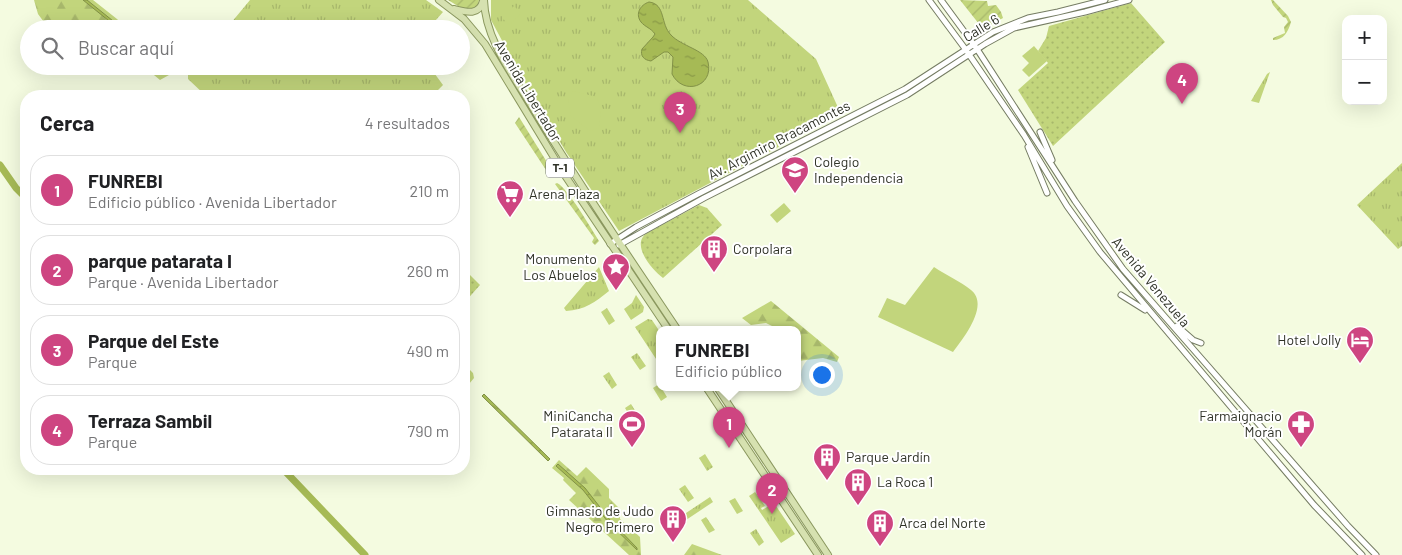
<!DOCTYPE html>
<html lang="es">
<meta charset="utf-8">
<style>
body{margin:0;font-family:Barlow,sans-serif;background:#f6f6f6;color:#202124}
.controls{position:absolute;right:15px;top:15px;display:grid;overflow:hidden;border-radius:10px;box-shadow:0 5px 20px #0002}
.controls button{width:45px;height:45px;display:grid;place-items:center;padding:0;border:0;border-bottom:1px solid #e0e0e0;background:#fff;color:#202124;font:25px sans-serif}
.you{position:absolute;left:821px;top:374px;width:18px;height:18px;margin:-12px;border:4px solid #fff;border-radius:50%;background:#1a73e8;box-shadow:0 0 0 8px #1a73e833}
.badge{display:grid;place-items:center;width:32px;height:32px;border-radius:50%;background:#ce4581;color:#fff;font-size:16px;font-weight:700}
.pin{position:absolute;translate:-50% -41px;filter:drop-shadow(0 1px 2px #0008)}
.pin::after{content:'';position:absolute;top:26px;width:18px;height:15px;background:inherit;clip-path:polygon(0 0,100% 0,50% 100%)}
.popup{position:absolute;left:656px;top:326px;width:145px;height:65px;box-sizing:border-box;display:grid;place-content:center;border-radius:10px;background:#fff;filter:drop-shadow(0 1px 4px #0005);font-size:16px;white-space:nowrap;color:#757577}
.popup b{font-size:19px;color:#202124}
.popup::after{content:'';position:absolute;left:50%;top:100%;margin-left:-10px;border:10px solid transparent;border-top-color:#fff}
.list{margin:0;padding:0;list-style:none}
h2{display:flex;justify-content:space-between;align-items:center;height:65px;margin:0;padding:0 20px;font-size:21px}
h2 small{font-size:16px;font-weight:400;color:#757577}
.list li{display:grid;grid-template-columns:32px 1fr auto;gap:15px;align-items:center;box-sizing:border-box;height:70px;margin:0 10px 10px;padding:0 10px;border:1px solid #e0e0e0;border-radius:20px}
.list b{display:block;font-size:19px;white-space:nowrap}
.list p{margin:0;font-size:16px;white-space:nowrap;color:#757577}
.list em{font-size:16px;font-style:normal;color:#757577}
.icon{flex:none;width:28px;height:28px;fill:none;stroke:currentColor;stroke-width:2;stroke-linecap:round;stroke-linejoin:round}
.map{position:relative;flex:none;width:1402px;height:555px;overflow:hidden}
.search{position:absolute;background:#fff;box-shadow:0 5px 20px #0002;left:20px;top:20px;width:450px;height:55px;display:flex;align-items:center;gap:12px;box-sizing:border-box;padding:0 18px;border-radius:28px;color:#757577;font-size:19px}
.panel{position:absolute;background:#fff;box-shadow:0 5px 20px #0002;left:20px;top:90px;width:450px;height:385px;border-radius:20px}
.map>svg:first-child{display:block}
.grass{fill:url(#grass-dots)}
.forest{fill:url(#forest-firs)}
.park{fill:url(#park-tufts)}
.garden{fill:url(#garden-furrows)}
.pitch{fill:#c2d57c}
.water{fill:url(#water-ripples);stroke:#829147}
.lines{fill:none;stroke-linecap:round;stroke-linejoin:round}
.river{stroke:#a6ba55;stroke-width:7}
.tertiary-casing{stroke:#757c63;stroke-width:7}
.primary-casing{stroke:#8a975e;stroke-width:8}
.tertiary{stroke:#fff;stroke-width:5}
.primary{stroke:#d6e1b0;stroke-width:6}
.labels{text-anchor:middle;stroke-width:4;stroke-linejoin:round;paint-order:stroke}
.shield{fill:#fff;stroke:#6d7068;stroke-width:1}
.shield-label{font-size:12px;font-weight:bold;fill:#2f3227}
.street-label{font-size:14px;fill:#2f3227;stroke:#fff}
.poi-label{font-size:14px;fill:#2f3227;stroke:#fff;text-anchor:start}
</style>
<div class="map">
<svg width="1402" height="555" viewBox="0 0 1402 555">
<defs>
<pattern id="grass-dots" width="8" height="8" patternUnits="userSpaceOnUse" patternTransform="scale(1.25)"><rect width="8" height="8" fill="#c2d57c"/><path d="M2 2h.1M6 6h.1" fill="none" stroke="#a7b76b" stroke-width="1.8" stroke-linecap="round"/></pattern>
<pattern id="forest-firs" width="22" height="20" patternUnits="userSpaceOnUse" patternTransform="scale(1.25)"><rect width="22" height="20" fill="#c2d57c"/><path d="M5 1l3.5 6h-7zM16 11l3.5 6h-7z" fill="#a7b76b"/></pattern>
<pattern id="park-tufts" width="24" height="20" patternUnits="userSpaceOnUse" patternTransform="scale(1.25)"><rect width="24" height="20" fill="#c2d57c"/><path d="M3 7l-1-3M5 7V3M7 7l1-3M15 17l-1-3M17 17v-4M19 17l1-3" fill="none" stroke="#a7b76b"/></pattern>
<pattern id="garden-furrows" width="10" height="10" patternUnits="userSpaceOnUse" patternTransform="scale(1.25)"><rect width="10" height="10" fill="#c2d57c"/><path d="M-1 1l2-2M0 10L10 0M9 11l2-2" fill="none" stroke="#a7b76b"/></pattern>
<pattern id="water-ripples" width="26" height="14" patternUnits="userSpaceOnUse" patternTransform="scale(1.25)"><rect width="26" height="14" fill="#a6ba55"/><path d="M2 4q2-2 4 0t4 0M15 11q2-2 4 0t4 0" fill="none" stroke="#889846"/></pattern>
</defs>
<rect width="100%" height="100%" fill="#f4fbe0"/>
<path class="grass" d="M1131,3L1165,42L1053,146L1018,90L1048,63L1038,51L1046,38L1049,26Z
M699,205L707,208L722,225L663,278C652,270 630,244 647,233Z
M464,269L480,285L464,303Z"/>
<path class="forest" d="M34,0H93L117,19L127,29H49L38,14Z
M143,66H162L169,75L160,80Z
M771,301L839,357L837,362L823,358L798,361V329H778L766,323L751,325L742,318Z
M559,460L577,476L586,467L609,489V498L620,509V519L640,537L641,555H629L569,500L576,493L563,480L564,478L552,468Z
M692,544L722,555H684Z"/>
<path class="park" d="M250,0H426L443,12L428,29H226Z
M491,0H748L816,59L841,114L619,231L566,152L520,74L491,20Z
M195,66H429L443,85L432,96H206L188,79V75Z
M1270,72L1259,103L1251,101L1267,74Z
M1402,163V246L1398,249L1357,205Z
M599,267L609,291C595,302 585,310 566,311L564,308Z
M636,295L644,307L643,312L631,320L624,309L632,303Z
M607,308L615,321L609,325L601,312Z
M648,319L652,320L660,332V365L635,327Z
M637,353L646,366L640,370L631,357Z
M464,364L473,373L474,378L464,390Z
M609,372L617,385L612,389L603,376Z
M659,384L667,397L661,401L653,388Z
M631,404L639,417L633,421L625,408Z
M705,454L713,467L707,471L699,458Z
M685,485L694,498L688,502L679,489Z
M755,492L765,506L761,508L762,510L774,503L795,534L781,543L749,496Z
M710,497L713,502L686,520L683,515Z
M735,498L743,511L737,514L729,501Z
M706,517L715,530L709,533L701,520Z
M756,529L764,542L759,546L750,533Z"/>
<path class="garden" d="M448,0H479C475,19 458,6 448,0Z
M960,0L985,1H987L988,6L996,5L1001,12L1003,18L983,29Z
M1271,0H1273L1288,16L1291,22C1288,32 1284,40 1273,40V38L1285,33L1284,27L1288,22L1286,18L1283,17L1273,5Z
M519,117L550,167L548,173L515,123Z
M557,183C568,188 592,230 599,241L595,245L592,242L594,238L555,184Z"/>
<path class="pitch" d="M514,6L521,13L510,25L502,18Z
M1034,46L1047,61L1029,77L1022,70L1029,63L1022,56Z
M573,91L597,97L601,110L599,128L590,131L571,116L568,100Z
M784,203L791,211L777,223L770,215Z
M934,267C946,275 960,281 971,290C990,305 963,339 953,352L878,317L887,298L905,305Z"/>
<path class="water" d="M83,0H87L123,29H119Z
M649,2C666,4 660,24 671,35C681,46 705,50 708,62C714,87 683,96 672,74L673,57L668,52H664L651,61C644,60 640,56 642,49L653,37L655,34C651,28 645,27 641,22C635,14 640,5 649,2Z
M484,394L550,459L548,461L482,396Z
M558,464L585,488L610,520L637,548V550L608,522L583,490L556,466Z"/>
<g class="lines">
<path class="river" d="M0,165L16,188L26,198
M283,469L365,555"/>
<g class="tertiary-casing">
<path id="tertiary" d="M929,0L966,50L1024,135L1067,206L1100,252L1314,505L1362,555
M941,0L977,49L1075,201L1123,269L1348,526L1376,555
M1040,132L1052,160
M1028,147L1047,193
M610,244L636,227L698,194L905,89L993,32L1028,18L1058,12L1105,0
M619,245L704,198L907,95L985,44L1014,28L1085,12L1129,0
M1121,295L1145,310
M1177,326L1193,340L1201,343"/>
</g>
<g class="primary-casing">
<path id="primary" d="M439,0L464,19L485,44L564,174L668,329
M484,0C485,38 511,72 530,103C576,180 627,254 677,329
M454,9C466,12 479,16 483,1
M706,387L818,555
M717,387L828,555"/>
</g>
<use href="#tertiary" class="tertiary"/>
<use href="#primary" class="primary"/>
</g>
<defs>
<g id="school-pin" transform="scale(1.4375)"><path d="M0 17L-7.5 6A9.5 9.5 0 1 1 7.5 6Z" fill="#ce4581" stroke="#fff"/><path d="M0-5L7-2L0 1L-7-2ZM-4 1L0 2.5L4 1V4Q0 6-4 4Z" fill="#fff"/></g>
<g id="supermarket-pin" transform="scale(1.4375)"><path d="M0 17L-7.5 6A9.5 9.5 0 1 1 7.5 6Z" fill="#ce4581" stroke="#fff"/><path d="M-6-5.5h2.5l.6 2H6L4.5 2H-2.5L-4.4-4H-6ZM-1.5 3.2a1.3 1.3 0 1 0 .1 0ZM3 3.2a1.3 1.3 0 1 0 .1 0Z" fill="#fff"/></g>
<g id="building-pin" transform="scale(1.4375)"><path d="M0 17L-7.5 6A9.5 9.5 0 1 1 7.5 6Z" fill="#ce4581" stroke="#fff"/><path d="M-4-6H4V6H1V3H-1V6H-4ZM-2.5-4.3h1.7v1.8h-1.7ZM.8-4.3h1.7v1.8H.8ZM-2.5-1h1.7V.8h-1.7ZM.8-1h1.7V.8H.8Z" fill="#fff"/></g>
<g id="sight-pin" transform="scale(1.4375)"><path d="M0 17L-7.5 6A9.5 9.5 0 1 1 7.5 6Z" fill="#ce4581" stroke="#fff"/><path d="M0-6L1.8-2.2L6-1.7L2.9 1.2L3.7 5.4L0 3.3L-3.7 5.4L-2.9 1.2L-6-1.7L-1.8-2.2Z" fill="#fff"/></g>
<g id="hotel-pin" transform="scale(1.4375)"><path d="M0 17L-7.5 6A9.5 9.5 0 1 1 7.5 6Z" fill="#ce4581" stroke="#fff"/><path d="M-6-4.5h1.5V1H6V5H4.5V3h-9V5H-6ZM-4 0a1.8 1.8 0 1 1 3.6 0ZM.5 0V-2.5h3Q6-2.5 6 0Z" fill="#fff"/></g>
<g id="stadium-pin" transform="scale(1.4375)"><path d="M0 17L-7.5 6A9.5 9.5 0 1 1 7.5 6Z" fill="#ce4581" stroke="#fff"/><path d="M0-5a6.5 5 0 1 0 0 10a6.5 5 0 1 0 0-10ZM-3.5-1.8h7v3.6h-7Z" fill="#fff"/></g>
<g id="pharmacy-pin" transform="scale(1.4375)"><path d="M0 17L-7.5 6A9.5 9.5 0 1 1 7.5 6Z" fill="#ce4581" stroke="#fff"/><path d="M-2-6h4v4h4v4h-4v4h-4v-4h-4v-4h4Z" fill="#fff"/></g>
</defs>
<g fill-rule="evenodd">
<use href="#school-pin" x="795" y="170"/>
<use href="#supermarket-pin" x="510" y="194"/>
<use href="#building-pin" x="714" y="249"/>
<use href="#sight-pin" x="616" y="267"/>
<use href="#hotel-pin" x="1360" y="340"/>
<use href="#stadium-pin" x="632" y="424"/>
<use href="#pharmacy-pin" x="1301" y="424"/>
<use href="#building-pin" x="827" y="457"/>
<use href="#building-pin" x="858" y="482"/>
<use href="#building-pin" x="673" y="519"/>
<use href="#building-pin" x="880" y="523"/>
</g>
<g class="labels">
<rect class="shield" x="546" y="158.5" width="28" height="19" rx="4"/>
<g class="shield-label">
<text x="560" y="172">T-1</text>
</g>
<g class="street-label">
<text transform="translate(981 28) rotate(-31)" y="5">Calle 6</text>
<text transform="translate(528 91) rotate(59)" y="5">Avenida Libertador</text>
<text transform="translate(779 140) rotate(-27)" y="5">Av. Argimiro Bracamontes</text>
<text transform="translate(1151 282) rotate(50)" y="5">Avenida Venezuela</text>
</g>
<g class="poi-label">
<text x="814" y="167">Colegio<tspan x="814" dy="16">Independencia</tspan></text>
<text x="529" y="199">Arena Plaza</text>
<text x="733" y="254">Corpolara</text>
<text x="597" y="264" text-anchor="end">Monumento<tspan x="597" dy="16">Los Abuelos</tspan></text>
<text x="1341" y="345" text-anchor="end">Hotel Jolly</text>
<text x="613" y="421" text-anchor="end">MiniCancha<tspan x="613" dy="16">Patarata II</tspan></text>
<text x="1282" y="421" text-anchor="end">Farmaignacio<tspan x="1282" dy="16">Morán</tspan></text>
<text x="846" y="462">Parque Jardín</text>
<text x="877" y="487">La Roca 1</text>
<text x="654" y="516" text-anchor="end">Gimnasio de Judo<tspan x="654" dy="16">Negro Primero</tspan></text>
<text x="899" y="528">Arca del Norte</text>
</g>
</g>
</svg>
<div class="controls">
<button>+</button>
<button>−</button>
</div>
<div class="you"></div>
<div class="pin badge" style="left:729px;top:448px">1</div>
<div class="popup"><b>FUNREBI</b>Edificio público</div>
<div class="pin badge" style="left:772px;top:514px">2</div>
<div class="pin badge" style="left:680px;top:133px">3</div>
<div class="pin badge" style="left:1182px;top:104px">4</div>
<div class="search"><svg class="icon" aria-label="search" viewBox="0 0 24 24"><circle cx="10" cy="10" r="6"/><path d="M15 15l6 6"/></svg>Buscar aquí</div>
<section class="panel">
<h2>Cerca<small>4 resultados</small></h2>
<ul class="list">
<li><span class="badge">1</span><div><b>FUNREBI</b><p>Edificio público · Avenida Libertador</p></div><em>210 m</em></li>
<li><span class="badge">2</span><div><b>parque patarata I</b><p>Parque · Avenida Libertador</p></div><em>260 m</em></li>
<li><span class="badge">3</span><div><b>Parque del Este</b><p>Parque</p></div><em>490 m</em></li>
<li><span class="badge">4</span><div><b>Terraza Sambil</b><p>Parque</p></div><em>790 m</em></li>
</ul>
</section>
</div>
